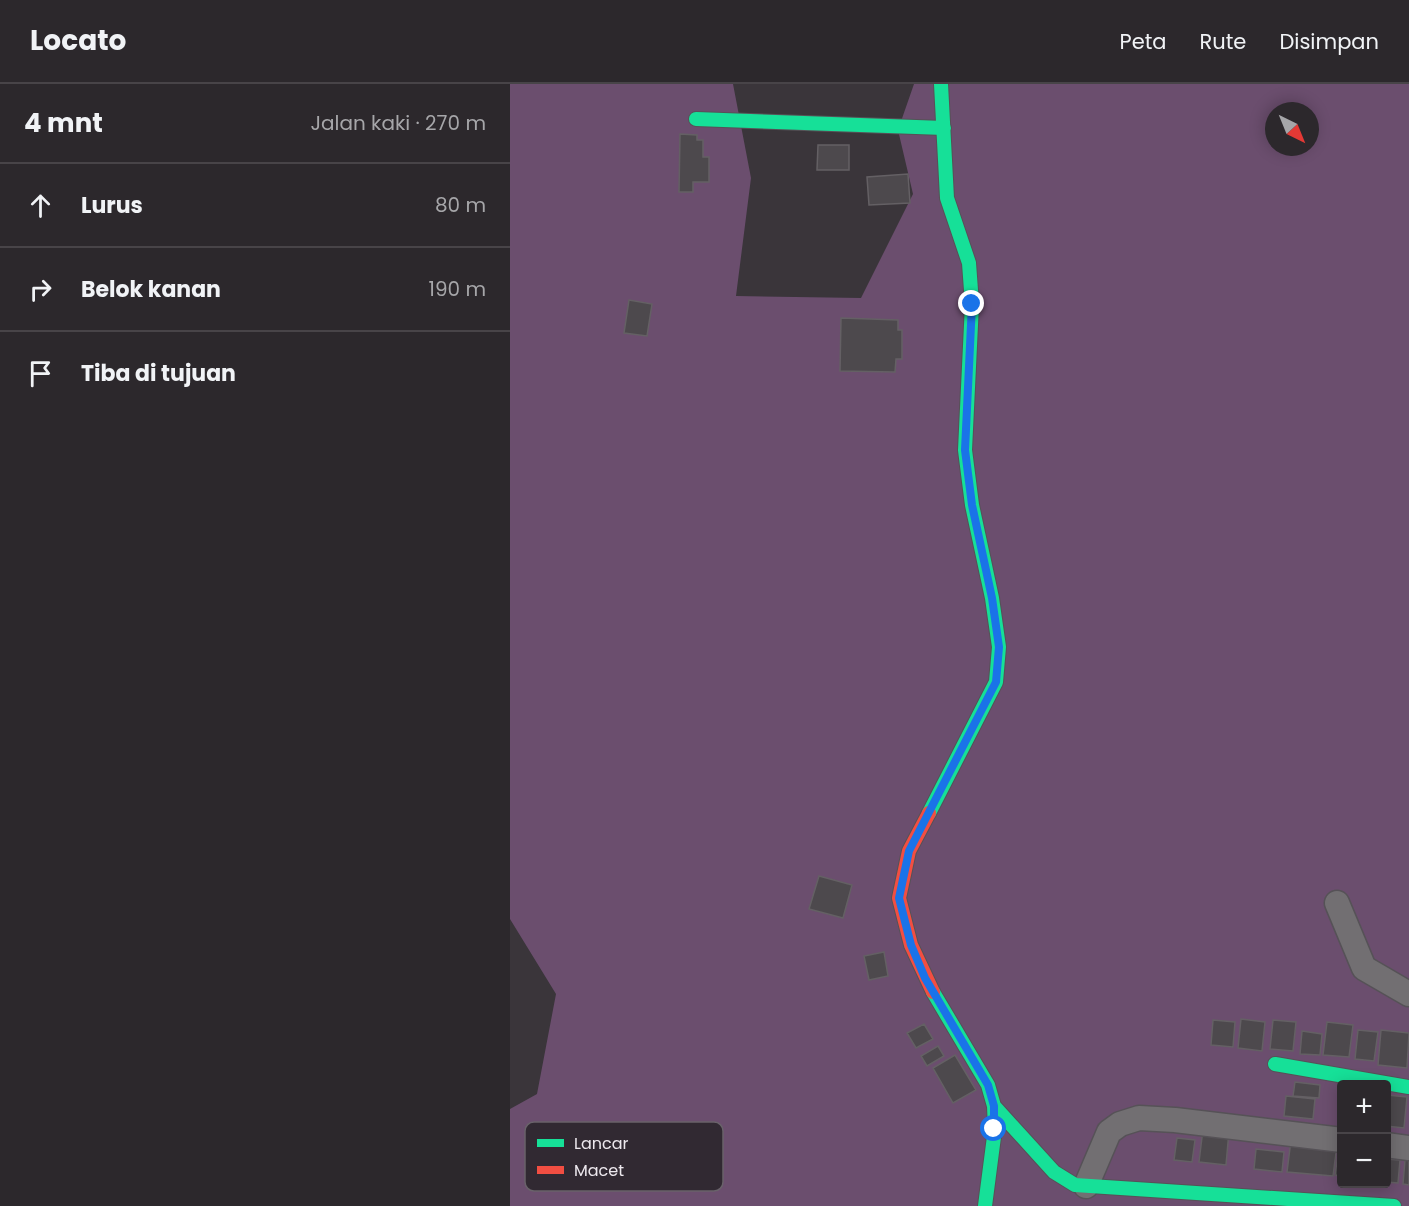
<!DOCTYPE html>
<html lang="id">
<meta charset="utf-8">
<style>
body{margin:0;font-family:Poppins,sans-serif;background:#343034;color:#f1f3f6}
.controls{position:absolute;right:18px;bottom:18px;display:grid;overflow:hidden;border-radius:6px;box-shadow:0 3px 15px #0003}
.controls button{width:54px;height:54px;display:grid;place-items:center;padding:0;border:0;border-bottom:2px solid #484448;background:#2c282c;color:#f1f3f6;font:30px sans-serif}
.compass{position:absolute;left:755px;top:18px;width:54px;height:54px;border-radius:50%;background:#2c282c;box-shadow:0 3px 15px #0003;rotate:137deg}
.stop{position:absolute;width:18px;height:18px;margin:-14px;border:4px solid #1a73e8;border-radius:50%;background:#fff}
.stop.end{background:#1a73e8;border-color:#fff;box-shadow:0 2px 6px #0008}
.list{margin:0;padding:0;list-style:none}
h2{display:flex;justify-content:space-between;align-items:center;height:78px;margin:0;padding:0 24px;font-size:26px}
h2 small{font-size:20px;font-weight:400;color:#a6a6a9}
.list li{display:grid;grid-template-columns:39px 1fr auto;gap:18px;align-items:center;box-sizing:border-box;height:84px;padding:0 24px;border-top:2px solid #484448}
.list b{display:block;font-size:22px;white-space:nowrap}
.list em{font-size:20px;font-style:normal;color:#a6a6a9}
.icon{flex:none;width:33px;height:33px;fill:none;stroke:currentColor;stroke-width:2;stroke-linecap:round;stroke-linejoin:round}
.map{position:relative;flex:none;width:899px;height:1122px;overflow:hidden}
header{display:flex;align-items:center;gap:36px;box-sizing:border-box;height:84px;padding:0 30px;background:#2c282c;border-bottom:2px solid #484448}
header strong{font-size:28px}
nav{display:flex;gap:33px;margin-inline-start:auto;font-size:21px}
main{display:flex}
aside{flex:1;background:#2c282c}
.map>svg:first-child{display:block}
.green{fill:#6b4e6e;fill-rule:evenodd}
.building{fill:#4d494d;stroke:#646064;stroke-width:1.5}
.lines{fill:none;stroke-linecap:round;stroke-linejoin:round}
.street-casing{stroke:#565257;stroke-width:27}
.fast-casing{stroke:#565257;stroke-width:16}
.jam-casing{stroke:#565257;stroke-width:16}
.street{stroke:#726f72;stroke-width:24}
.fast{stroke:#16e098;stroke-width:14}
.jam{stroke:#f24e42;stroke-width:14}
.route{stroke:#1a73e8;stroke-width:8}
.key{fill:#312932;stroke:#69626a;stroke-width:1.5}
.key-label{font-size:16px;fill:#ede8ee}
</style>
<header>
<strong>Locato</strong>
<nav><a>Peta</a><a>Rute</a><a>Disimpan</a></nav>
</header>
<main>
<aside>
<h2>4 mnt<small>Jalan kaki · 270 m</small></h2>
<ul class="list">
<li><svg class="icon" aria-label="ahead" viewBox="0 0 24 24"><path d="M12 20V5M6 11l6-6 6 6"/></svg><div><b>Lurus</b></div><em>80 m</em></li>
<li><svg class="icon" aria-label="right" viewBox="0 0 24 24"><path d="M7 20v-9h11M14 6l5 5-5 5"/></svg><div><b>Belok kanan</b></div><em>190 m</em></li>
<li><svg class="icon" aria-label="arrive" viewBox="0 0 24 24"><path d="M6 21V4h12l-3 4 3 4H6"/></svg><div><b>Tiba di tujuan</b></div></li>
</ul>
</aside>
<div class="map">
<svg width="899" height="1122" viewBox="0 0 899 1122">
<rect width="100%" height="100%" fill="#3a353a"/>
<path class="green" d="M0,0H223L241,94L226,212L351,214L403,110L388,46L404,0H899V1122H0V1025L27,1010L46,910L0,835ZM764,27H800V63H764ZM832,1000H876V1100H832Z"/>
<path class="building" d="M170,50L187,51V56H193V73H199V98H183V108H169Z
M308,61H339V86H307Z
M398,90L400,119L359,121L357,93Z
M119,216L142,220L137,252L114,249Z
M331,234L388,236V246H392V275H386L385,288L330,287Z
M309,792L342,801L333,834L299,825Z
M374,868L378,892L359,896L354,872Z
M731,935L755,938L752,967L728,964Z
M703,936L725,938L723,963L701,961Z
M763,936L786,938L783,967L760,965Z
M817,938L843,941L839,973L813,971Z
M414,940L423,955L406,964L397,949Z
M848,946L868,948L864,977L845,975Z
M871,946L899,949L897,984L868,981Z
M792,947L812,950L810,971L790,970Z
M428,962L434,972L417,982L411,972Z
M445,971L466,1006L443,1019L423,984Z
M785,998L810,1001L809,1014L783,1012Z
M877,1011L897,1013L894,1044L876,1042Z
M776,1012L805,1015L803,1035L774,1032Z
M693,1045L719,1047L716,1081L689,1078Z
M667,1054L685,1056L682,1078L664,1076Z
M781,1056L827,1061L823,1092L777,1088Z
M829,1063H832V1092L825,1091Z
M746,1065L774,1068L772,1088L744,1085Z
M876,1075L890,1076L888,1099L876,1098Z
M895,1076H899V1101L893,1100Z"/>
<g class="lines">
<g class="street-casing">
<path id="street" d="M827,819L854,884L899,910
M876,1061L899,1064
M576,1102L599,1048L610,1040L629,1034L665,1036L832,1056"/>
</g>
<g class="fast-casing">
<path id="fast" d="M186,35L434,44
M419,729L486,598L489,563L482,514L462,421L455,366L462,220L459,179L437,114L431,0
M423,908L478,1001L484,1022L485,1045L475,1122
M765,980L899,1003
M484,1022L544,1088L565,1101L884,1122"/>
</g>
<g class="jam-casing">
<path id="jam" d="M419,729L399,767L389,814L401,861L423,908"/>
</g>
<use href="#street" class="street"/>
<use href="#fast" class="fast"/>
<use href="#jam" class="jam"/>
</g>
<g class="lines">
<path class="route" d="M462,220L455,366L462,421L482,514L489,563L486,598L399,767L389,814L401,861L415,894L478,1001L484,1022V1045"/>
</g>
<rect x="15" y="1038" width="198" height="69" rx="9" class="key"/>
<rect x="27" y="1055" width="27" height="8" fill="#16e098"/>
<rect x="27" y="1082" width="27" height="8" fill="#f24e42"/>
<g class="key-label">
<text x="64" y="1065">Lancar</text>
<text x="64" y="1092">Macet</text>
</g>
</svg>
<div class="controls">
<button>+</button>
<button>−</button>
</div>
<svg class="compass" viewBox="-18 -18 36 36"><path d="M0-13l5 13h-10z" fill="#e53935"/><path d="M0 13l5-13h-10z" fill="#a6a6a9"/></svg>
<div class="stop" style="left:484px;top:1045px"></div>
<div class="stop end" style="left:462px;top:220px"></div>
</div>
</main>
